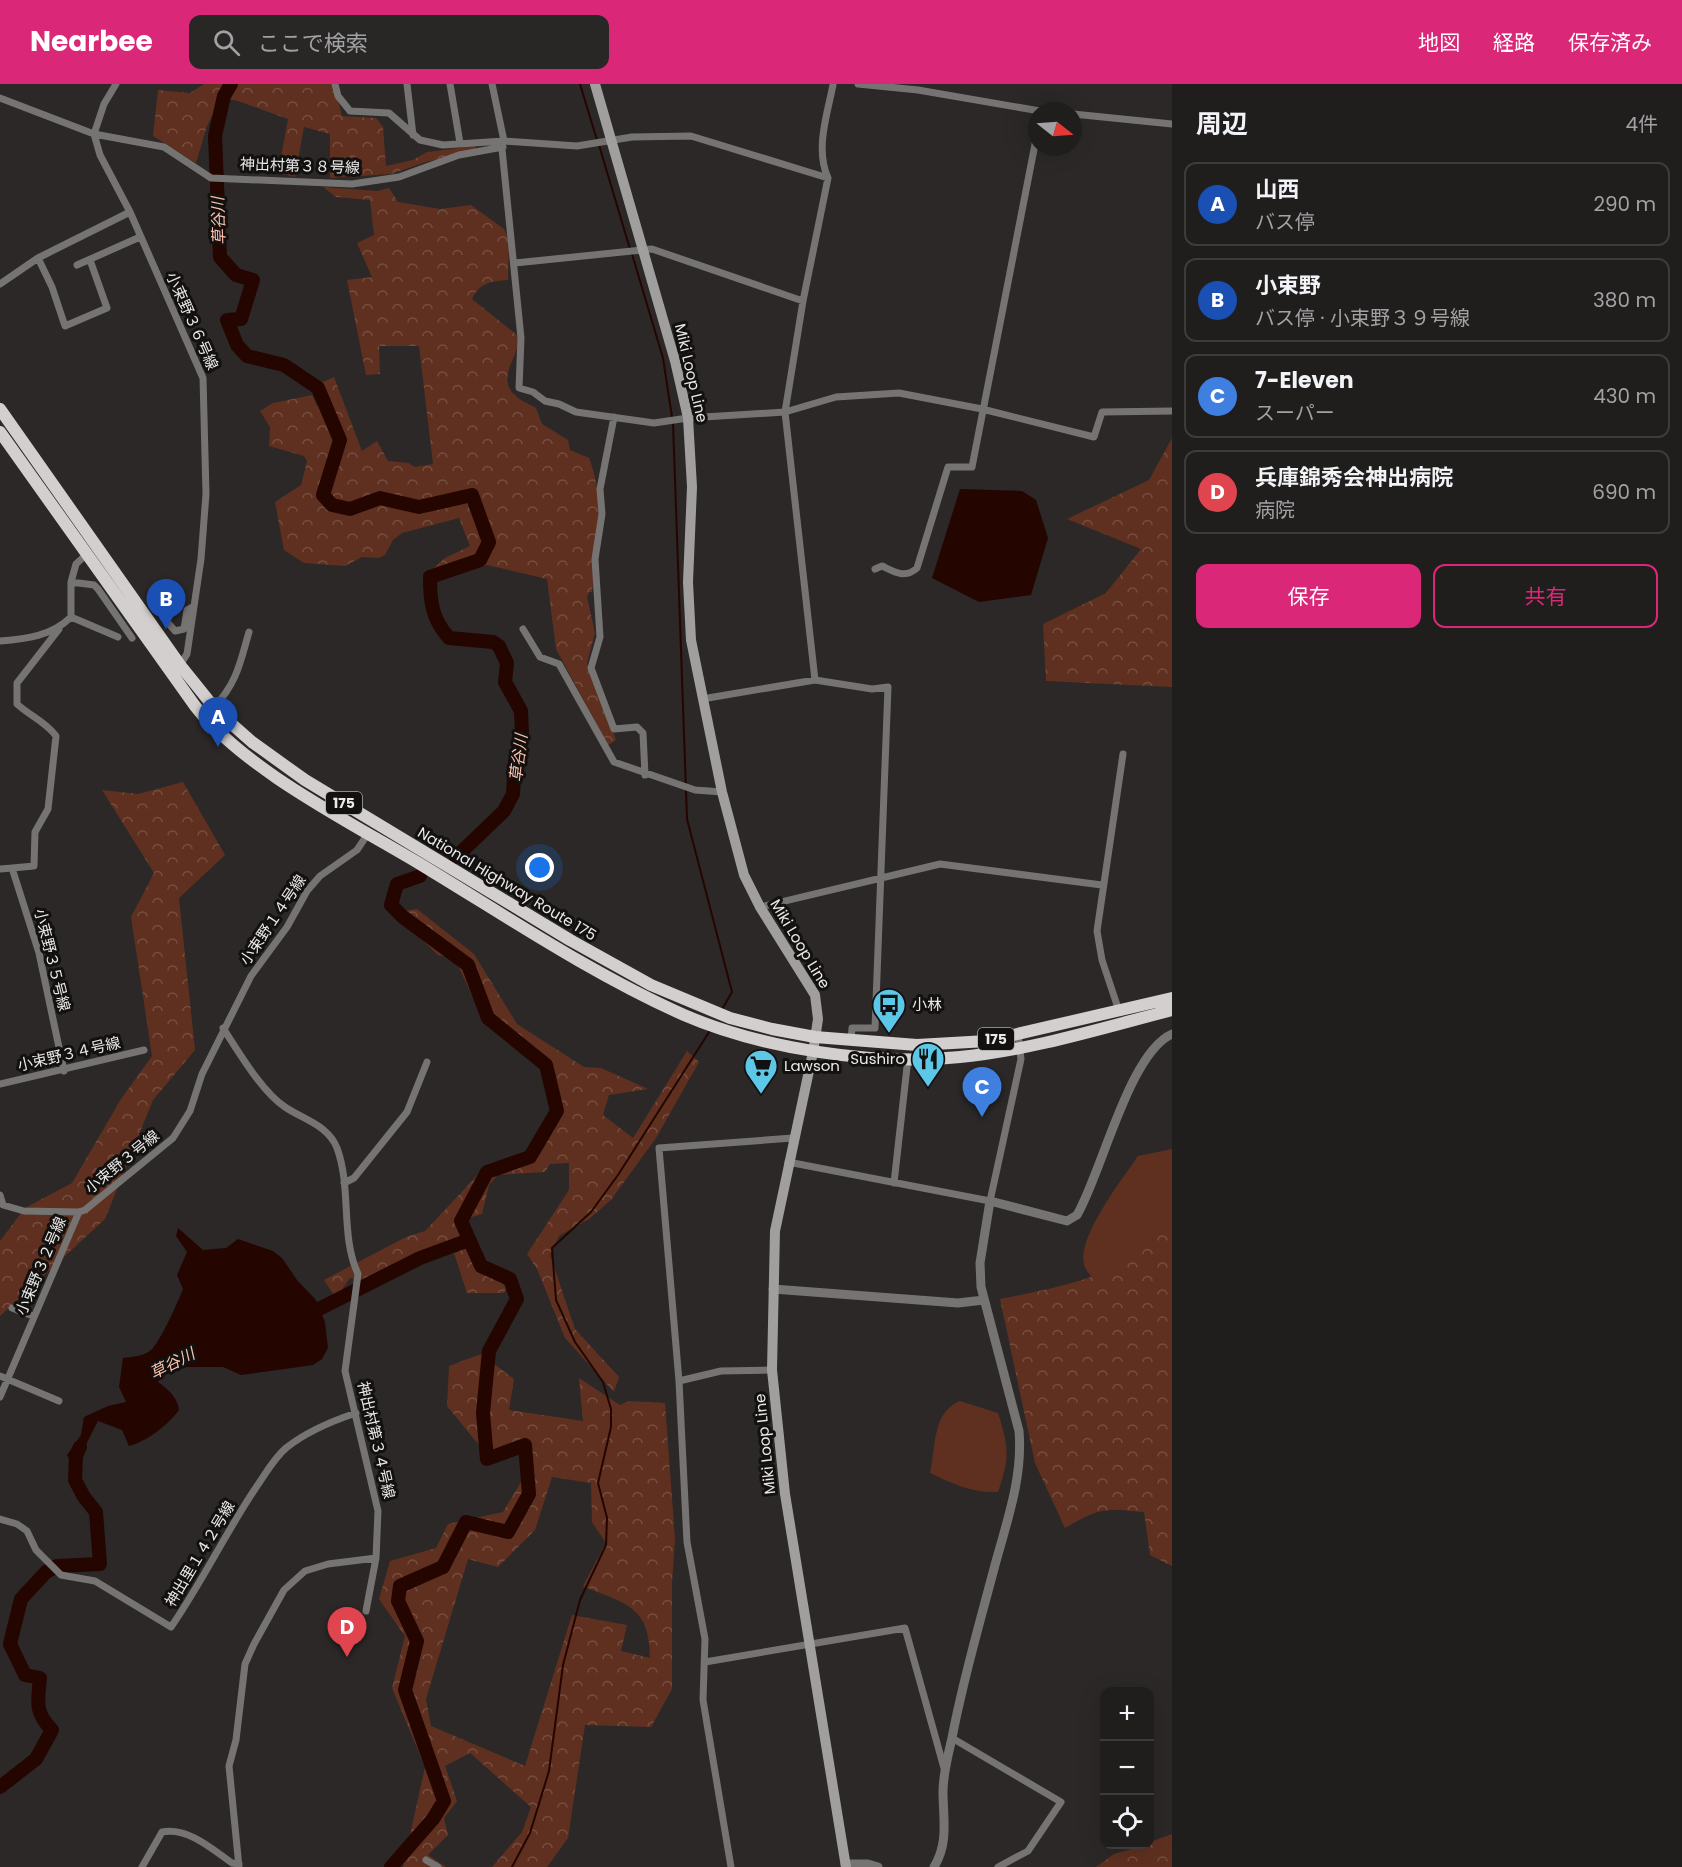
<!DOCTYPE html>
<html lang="ja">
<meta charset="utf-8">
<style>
body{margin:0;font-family:Poppins,"Noto Sans JP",sans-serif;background:#282726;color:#f1f3f6}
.controls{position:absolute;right:18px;bottom:18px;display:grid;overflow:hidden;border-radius:12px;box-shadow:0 6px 24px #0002}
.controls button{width:54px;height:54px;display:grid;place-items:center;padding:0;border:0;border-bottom:2px solid #3d3c3b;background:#201e1d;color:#f1f3f6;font:30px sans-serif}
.compass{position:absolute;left:1028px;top:18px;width:54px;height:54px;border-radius:50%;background:#201e1d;box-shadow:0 6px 24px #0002;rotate:107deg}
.you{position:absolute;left:540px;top:784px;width:21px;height:21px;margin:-15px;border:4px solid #fff;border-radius:50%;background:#1a73e8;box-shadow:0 0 0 9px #1a73e833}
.badge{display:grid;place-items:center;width:39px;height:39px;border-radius:50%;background:#db2777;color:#fff;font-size:20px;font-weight:700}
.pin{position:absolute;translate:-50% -50px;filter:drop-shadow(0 2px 3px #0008)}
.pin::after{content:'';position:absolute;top:32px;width:21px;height:18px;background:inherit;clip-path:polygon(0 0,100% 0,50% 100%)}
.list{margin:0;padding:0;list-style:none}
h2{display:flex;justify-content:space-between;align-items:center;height:78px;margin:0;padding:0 24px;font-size:26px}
h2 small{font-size:20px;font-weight:400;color:#a2a2a4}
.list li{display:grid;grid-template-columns:39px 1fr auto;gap:18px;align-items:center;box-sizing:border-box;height:84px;margin:0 12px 12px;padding:0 12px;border:2px solid #3d3c3b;border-radius:12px}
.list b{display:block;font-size:22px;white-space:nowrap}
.list p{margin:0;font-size:20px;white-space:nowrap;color:#a2a2a4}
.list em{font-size:20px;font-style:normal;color:#a2a2a4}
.actions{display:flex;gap:12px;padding:18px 24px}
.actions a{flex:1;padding:14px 0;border:2px solid #db2777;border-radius:12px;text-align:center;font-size:21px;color:#db2777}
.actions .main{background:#db2777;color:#fff}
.icon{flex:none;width:33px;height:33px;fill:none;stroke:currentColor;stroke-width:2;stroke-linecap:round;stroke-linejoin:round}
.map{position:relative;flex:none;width:1172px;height:1783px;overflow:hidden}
header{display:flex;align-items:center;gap:36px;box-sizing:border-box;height:84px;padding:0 30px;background:#db2777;color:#fff}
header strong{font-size:28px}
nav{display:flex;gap:33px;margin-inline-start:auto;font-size:21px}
.search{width:420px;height:54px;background:#282726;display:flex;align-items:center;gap:15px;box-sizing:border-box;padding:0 21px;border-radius:12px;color:#a2a2a4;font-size:22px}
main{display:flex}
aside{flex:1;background:#201e1d}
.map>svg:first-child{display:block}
.green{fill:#5f3020}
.forest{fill:url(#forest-crowns);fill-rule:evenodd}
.water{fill:#240500}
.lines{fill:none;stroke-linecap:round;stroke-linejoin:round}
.stream{stroke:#240500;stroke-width:2}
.river{stroke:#240500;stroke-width:14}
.minor{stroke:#757473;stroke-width:7}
.tertiary{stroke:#757473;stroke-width:9}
.secondary{stroke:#a19f9e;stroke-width:10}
.trunk{stroke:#d2cfce;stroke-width:12}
.labels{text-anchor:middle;stroke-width:6;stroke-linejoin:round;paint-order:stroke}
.shield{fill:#121110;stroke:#aaa8a7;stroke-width:1.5}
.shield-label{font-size:14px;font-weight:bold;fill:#ebe9e8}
.street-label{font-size:15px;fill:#ebe9e8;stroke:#121110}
.poi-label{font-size:15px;fill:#ebe9e8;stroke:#121110;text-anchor:start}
.water-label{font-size:16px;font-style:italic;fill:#ffc1ac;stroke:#121110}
</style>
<header>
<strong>Nearbee</strong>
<div class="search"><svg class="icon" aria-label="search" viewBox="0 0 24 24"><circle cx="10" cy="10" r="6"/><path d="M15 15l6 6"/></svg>ここで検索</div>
<nav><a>地図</a><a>経路</a><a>保存済み</a></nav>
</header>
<main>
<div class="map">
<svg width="1172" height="1783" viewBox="0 0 1172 1783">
<defs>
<pattern id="forest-crowns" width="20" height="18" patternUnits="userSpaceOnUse" patternTransform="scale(1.5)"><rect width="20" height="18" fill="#5f3020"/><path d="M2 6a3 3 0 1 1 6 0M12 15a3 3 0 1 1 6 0" fill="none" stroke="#764e40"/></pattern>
</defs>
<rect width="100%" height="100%" fill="#2b2827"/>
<path class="green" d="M1172,1065V1246C1147,1231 1101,1211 1086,1185C1071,1160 1124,1093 1138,1072Z
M960,1317L998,1329C1009,1364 1010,1373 998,1408C972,1409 953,1400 930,1389C936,1363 932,1328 960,1317Z"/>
<path class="forest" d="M204,0H334L342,32L376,34L383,43L386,82L413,76L427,68L475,62L476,66L426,78L391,90L330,94V50L304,43L295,93L278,89L288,35L235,16L220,15L207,42L196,79L153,52L158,6L190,9Z
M323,103L377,107L389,104L398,118L440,125L471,121L504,145L509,156L508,196C491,197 479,199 472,215L517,251C524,268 494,292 515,311C520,317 530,320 536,324L542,340L568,356L570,366L589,374C606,417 597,463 592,508H589L587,513L595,549L587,579L616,656L608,661L556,565L547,495L487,481L425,500V492L445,474L470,462L459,434L402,449L393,456L385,471L379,474L362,473L345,482L304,479L284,466L275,418L301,401L307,377L304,372L269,362L270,343L260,327L273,319L312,311L317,322L331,316L321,299L334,293L362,367L377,357L388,377L409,379L414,383L433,380L419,262H379L380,290L366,291L347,196L372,193L357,159L374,151L370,116L336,113Z
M1172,354V603L1046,597L1043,540L1106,509L1141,465L1067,435L1149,396Z
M183,698L225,771L179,814L195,966L153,1016L105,1135L0,1232V1157L25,1124L72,1099L121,1015L152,972L131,833L154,789L102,706L138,710Z
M417,825L474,870L517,940L584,983L601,984L648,1005L609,1011L603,1031L633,1054L687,967L699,978L656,1054L611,1116L589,1135L559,1152L550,1171L575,1245L619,1293L614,1308L565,1254L537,1185L527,1170L569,1106V1079L550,1080L545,1088L498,1091L489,1101L482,1130L462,1136L474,1168V1179C483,1188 501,1195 506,1204L504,1209H467L454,1169L368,1197L350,1194L336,1214L324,1196L406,1153L425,1147L487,1081L524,1079L540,1063L557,1036L544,975L528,958L500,952L482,933L455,875L438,871L401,836L403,827Z
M1172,1131V1482L1150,1471L1144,1428C1104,1424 1099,1424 1065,1444L1035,1379L1000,1215C1049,1205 1109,1196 1148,1160C1157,1152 1164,1141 1172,1131Z
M481,1270L514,1295L509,1326L583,1337L579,1294L620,1321L629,1317L665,1319L675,1455L672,1499V1605L651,1643L585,1641L568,1754L547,1783H492L522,1748L531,1723L470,1669L445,1682L457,1717L444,1734L448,1751L428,1771L446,1783H403L425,1683L392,1604L405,1552L379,1515L390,1477L436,1464L448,1440L503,1428L524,1393L522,1356L488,1372L447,1322L449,1282ZM552,1393L591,1399L592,1438L606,1459L583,1502C625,1520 650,1521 650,1574L621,1567L627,1541L572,1531L525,1682L431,1642L426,1615L468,1475L498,1483L535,1446Z
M1172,1750V1783H1096L1114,1770L1150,1760V1758Z"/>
<path class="water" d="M960,405L1022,407L1036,416L1048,454L1031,511L979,518L932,494Z
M178,1144L203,1166L226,1164L238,1155L273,1167L282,1174L297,1196L316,1216L325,1238L328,1264L322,1275L313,1281L241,1291L223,1283H179L165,1289L158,1298C168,1305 178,1314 179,1326C167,1342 147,1357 129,1362L122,1346L98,1337L77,1378L72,1381L67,1371L81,1351L84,1333L108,1322L126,1318L119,1303L123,1274C132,1273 144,1272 151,1266C159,1260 179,1216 183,1205L177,1191L187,1168L176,1152Z"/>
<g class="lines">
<path class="stream" d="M580,0L597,56
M599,61L630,165
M632,170L663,274L672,333
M673,339L687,735L732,908L721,927
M512,1783L530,1749L549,1687L563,1581L580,1516L606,1461L607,1434L598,1399L611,1343V1325L603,1298L575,1258L556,1216L552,1164L591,1128L618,1091L711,945"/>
<path class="river" d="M231,0L224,12L215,52L220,173L236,191L253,196L241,235L227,236L237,261L247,272L284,281L318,304L340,356L323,411L332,421L350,425L380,414L419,423L472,411L489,458L480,476L430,493C430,518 432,535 449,554L493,558L499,562L507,579L505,598L521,627L522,650L515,678L513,710L504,727L456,773
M302,1228L311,1229L420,1174L469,1156
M0,1703L36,1675L52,1646C34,1628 38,1617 40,1594L25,1591L10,1560L21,1515L46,1488L57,1482L100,1480L96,1428L84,1413L75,1396L76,1372L80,1363
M391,1783L433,1735L444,1717L405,1606L417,1557L398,1517L400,1502L443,1483L466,1438L508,1448L529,1410L525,1361L487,1375L483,1329L489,1267L517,1215L510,1195L481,1182L461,1137L487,1088L530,1073L557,1027L546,981L488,934L468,881L403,833L391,821L397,800L420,792"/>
<path class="minor" d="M116,0L104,20L94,50L164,63L211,94L352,100L399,93L459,71L503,63
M335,0L338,12L350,27L389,29L420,56L443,61L504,57L577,62L632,53L691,52L828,94
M407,0L413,51
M450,0L460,59
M492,0L504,57
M858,0L918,6L1040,27
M0,14L94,50L100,71L130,128L203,294L206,410L201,475L187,570L180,581
M1073,30L1172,40
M502,65L521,254L519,304L533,308L545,317L559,320L576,328L654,339L688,334L785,328L836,313L899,309L982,325L1094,353L1102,328L1172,327
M38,174L52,203L65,242L107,224L90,176
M515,179L652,165L803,217
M77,181L140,153
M0,200L38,174L130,128
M614,333L600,405L602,430L595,475L600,553L591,584L614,645L637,643L643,649L645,691
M88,469L76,480L71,498L94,501L98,505L132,554
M875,485L882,482C895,488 905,495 917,484L948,383H972L1037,50
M71,498V533
M163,533L175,547L184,545L187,526L194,522
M523,545L540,573L559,580L614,678L695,706L722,708
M0,557C26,555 52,552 71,533L118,553
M815,596L785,328L803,217L828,94C815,65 827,31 833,1
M702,615L815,596L872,605L888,603L875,944H852L851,957
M214,623C237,599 240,579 249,548
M12,784L34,782L35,748L48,725L56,652C46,638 30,632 17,620V599L59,545
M0,785L12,784L39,869L64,987
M760,823L940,780L1102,801
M1119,927L1102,876L1097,847L1123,670
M223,944C238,967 262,1008 285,1023C304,1036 328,1041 337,1064C352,1105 340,1151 358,1190L345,1287L378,1427L376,1474L366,1527
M0,1000L144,966
M788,1078L990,1117L1021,975L1018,950
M344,1099L354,1094L407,1028L427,978
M894,1099L908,974
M0,1111L3,1121L24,1127L79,1128L85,1126L173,1054L190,1027L202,990L251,892L287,843L307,807L320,792L357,766L369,748
M12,1224L33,1232
M0,1292L59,1317
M679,1297L721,1287L772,1286
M0,1313L79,1128
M0,1435L17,1440L27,1447L36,1466L61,1491L95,1497L171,1543C202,1498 225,1450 255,1405C265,1391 273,1375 286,1364C306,1348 332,1337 356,1329
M705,1578L905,1544L944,1684
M952,1654L1061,1718L1028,1767L998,1783
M426,1776L438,1783
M142,1783L162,1748C188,1743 212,1765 232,1779L239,1780
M239,1783L229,1682L236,1656L245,1580L254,1560L284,1506L305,1487L328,1480L376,1474
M731,1783L703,1616L705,1555L687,1458L679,1297L659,1064L793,1054"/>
<path class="tertiary" d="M773,1205L958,1219L984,1216
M845,1780H868L878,1783
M934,1783C949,1759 943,1734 943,1708C943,1690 948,1671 952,1654C963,1595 980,1538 995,1481C1007,1437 1023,1393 1019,1347L981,1203L980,1179L990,1117L1067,1137L1077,1131C1102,1088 1129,969 1172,950"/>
<path class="secondary" d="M595,0L675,277L688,334L692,403L688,498L691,556L722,708L744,791L760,823L815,911L818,935L813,968L775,1147L772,1286L785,1410L846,1783"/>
<path class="trunk" d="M0,325L180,581L217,627L252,658L305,696L570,856L651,901L730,934L772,945L815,953L917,961L987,957L1172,914
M0,348L195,622C245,686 350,738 420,780C506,832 592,890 684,931C763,965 875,982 960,973C1032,966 1102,944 1172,926"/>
</g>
<defs>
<g id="bus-pin" transform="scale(1.725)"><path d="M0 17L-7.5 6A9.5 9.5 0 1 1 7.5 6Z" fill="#5cc7e7" stroke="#121110"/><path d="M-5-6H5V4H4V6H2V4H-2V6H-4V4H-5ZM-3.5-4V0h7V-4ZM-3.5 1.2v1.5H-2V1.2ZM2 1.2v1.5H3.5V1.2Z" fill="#111"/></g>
<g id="restaurant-pin" transform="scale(1.725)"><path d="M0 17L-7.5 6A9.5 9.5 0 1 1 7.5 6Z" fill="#5cc7e7" stroke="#121110"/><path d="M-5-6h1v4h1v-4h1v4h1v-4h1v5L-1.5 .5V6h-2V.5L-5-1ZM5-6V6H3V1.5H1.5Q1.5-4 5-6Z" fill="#111"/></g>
<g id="supermarket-pin" transform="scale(1.725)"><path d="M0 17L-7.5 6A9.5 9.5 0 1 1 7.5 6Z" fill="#5cc7e7" stroke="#121110"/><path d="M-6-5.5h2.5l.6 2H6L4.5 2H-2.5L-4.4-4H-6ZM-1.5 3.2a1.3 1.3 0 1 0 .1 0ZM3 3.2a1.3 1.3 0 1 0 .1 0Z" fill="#111"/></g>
</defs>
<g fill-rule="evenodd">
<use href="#bus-pin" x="889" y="921"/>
<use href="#restaurant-pin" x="928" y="975"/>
<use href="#supermarket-pin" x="761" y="982"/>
</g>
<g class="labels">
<g class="shield">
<rect x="326" y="708" width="36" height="22" rx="4.5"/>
<rect x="978" y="944" width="36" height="22" rx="4.5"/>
</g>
<g class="shield-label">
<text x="344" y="724">175</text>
<text x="996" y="960">175</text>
</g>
<g class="street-label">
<text transform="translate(300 82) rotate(2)" y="5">神出村第３８号線</text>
<text transform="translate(192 237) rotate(66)" y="5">小束野３６号線</text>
<text transform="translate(691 289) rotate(77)" y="5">Miki Loop Line</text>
<text transform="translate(507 800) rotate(31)" y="5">National Highway Route 175</text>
<text transform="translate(273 836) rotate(-56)" y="5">小束野１４号線</text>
<text transform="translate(800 860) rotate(59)" y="5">Miki Loop Line</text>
<text transform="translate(52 876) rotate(76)" y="5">小束野３５号線</text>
<text transform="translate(69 970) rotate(-13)" y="5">小束野３４号線</text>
<text transform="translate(122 1078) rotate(-39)" y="5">小束野３号線</text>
<text transform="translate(41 1182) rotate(-67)" y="5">小束野３２号線</text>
<text transform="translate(376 1356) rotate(77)" y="5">神出村第３４号線</text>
<text transform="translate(765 1360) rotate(-96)" y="5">Miki Loop Line</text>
<text transform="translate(200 1470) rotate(-59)" y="5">神出里１４２号線</text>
</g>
<g class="poi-label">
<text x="912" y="926">小林</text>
<text x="905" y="980" text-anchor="end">Sushiro</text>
<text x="784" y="987">Lawson</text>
</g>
<g class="water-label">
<text transform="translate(218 137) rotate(-92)" y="6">草谷川</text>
<text transform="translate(518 674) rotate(-83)" y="6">草谷川</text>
<text transform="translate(172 1279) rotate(-27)" y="6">草谷川</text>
</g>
</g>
</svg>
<div class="controls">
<button>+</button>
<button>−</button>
<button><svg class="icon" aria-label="locate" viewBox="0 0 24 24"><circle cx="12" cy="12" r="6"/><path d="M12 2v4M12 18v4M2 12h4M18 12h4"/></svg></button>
</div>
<svg class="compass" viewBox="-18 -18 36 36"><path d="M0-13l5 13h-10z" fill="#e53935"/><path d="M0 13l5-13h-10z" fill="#a2a2a4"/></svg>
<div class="you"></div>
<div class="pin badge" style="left:218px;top:663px;background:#1a4fb4">A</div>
<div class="pin badge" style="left:166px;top:545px;background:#1a4fb4">B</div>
<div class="pin badge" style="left:982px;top:1033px;background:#3f7fe0">C</div>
<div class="pin badge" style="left:347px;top:1573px;background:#e0444e">D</div>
</div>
<aside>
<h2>周辺<small>4件</small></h2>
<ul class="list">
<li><span class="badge" style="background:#1a4fb4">A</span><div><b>山西</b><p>バス停</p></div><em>290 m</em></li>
<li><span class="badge" style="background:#1a4fb4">B</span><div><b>小束野</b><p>バス停 · 小束野３９号線</p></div><em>380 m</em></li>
<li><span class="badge" style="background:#3f7fe0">C</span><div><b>7-Eleven</b><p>スーパー</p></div><em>430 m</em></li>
<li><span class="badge" style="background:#e0444e">D</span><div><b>兵庫錦秀会神出病院</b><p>病院</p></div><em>690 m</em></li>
</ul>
<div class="actions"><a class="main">保存</a><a>共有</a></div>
</aside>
</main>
